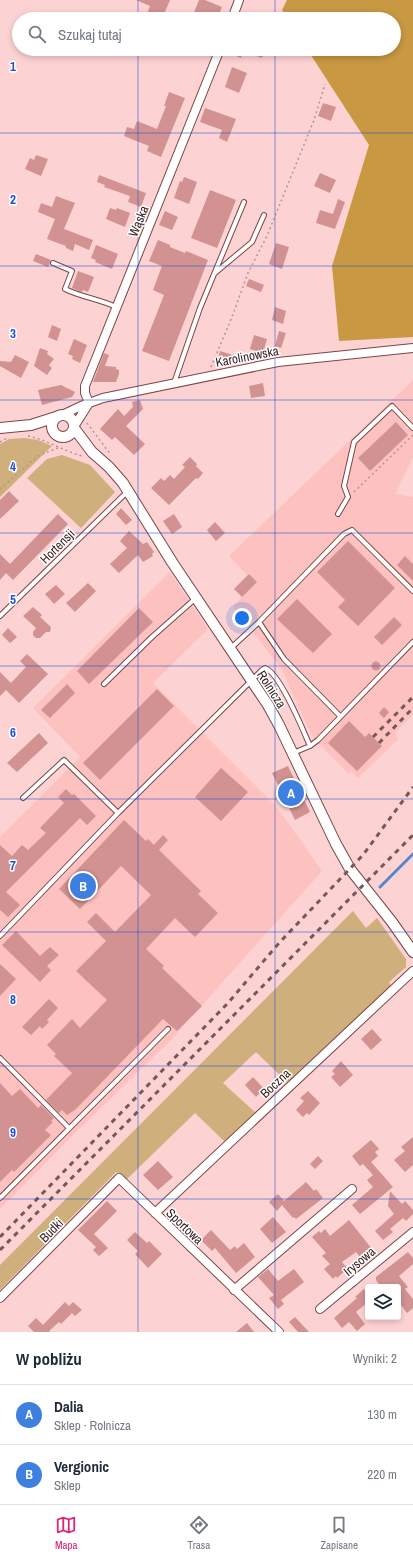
<!DOCTYPE html>
<html lang="pl">
<meta charset="utf-8">
<style>
body{margin:0;font-family:"Archivo Narrow",sans-serif;background:#f2f2f3;color:#1f2937}
.controls{position:absolute;right:12px;bottom:12px;display:grid;overflow:hidden;border-radius:4px;box-shadow:0 2px 6px #0003}
.controls button{width:36px;height:36px;display:grid;place-items:center;padding:0;border:0;border-bottom:1px solid #e0e1e3;background:#fff;color:#1f2937;font:20px sans-serif}
.you{position:absolute;left:242px;top:618px;width:14px;height:14px;margin:-10px;border:3px solid #fff;border-radius:50%;background:#1a73e8;box-shadow:0 0 0 6px #1a73e833}
.badge{display:grid;place-items:center;width:26px;height:26px;border-radius:50%;background:#db2777;color:#fff;font-size:13px;font-weight:700}
.pin{position:absolute;translate:-50% -50%;border:2px solid #fff;box-shadow:0 1px 4px #0006}
.list{margin:0;padding:0;list-style:none}
h2{display:flex;justify-content:space-between;align-items:center;height:52px;margin:0;padding:0 16px;font-size:17px}
h2 small{font-size:13px;font-weight:400;color:#747a83}
.list li{display:grid;grid-template-columns:26px 1fr auto;gap:12px;align-items:center;box-sizing:border-box;height:60px;padding:0 16px;border-top:1px solid #e0e1e3}
.list b{display:block;font-size:15px;white-space:nowrap}
.list p{margin:0;font-size:13px;white-space:nowrap;color:#747a83}
.list em{font-size:13px;font-style:normal;color:#747a83}
.icon{flex:none;width:22px;height:22px;fill:none;stroke:currentColor;stroke-width:2;stroke-linecap:round;stroke-linejoin:round}
.map{position:relative;flex:none;width:413px;height:1332px;overflow:hidden}
.search{position:absolute;background:#fff;box-shadow:0 2px 6px #0003;left:12px;right:12px;top:12px;height:44px;display:flex;align-items:center;gap:10px;box-sizing:border-box;padding:0 14px;border-radius:22px;color:#747a83;font-size:15px}
.sheet{height:172px;background:#fff}
nav{display:flex;justify-content:space-around;align-items:center;box-sizing:border-box;height:56px;border-top:1px solid #e0e1e3;background:#fff;font-size:11px;color:#747a83}
nav a{display:grid;justify-items:center;gap:2px}
nav .on{color:#db2777}
.map>svg:first-child{display:block}
.built{fill:#fdc1c0}
.green{fill:#cfaf7b}
.forest{fill:#c89842}
.lines{fill:none;stroke-linecap:round;stroke-linejoin:round}
.stream{stroke:#5a86cc;stroke-width:3}
.building{fill:#d19291}
.service-casing{stroke:#7c4445;stroke-width:6}
.minor-casing{stroke:#7c4445;stroke-width:10}
.tertiary-casing{stroke:#7c4445;stroke-width:12}
.path{stroke:#b69393;stroke-width:1.5;stroke-dasharray:2 3;stroke-linecap:butt}
.service{stroke:#fff;stroke-width:4}
.minor{stroke:#fff;stroke-width:8}
.tertiary{stroke:#fff;stroke-width:10}
.rail{stroke:#765858;stroke-width:3;stroke-dasharray:5 5;stroke-linecap:butt}
.grid{fill:none;stroke:#1d4ed8;stroke-width:1;stroke-opacity:0.55}
.labels{text-anchor:middle;stroke-width:3;stroke-linejoin:round;paint-order:stroke}
.street-label{font-size:13px;fill:#361e1e;stroke:#fff}
.grid-label{font-size:13px;text-anchor:middle;font-weight:bold;fill:#1d4ed8;stroke:#fff;stroke-width:3;stroke-linejoin:round;paint-order:stroke}
</style>
<div class="map">
<svg width="413" height="1332" viewBox="0 0 413 1332">
<rect width="100%" height="100%" fill="#fcd3d2"/>
<path class="built" d="M413,380V457L395,494L413,497V714L395,733L398,739L358,778L351,771L349,774L312,736L281,668L233,607L242,597L234,589L247,575L229,556Z
M170,572L208,629L153,683L276,806L322,871L170,1041L76,1132L0,1209V837L80,757L33,708Z"/>
<path class="green" d="M25,438L38,440L52,446L0,497V444L9,439Z
M62,455L90,465L115,492L81,528L27,478L47,459Z
M353,911L366,928L377,918L406,959V967L389,982L391,986L287,1082L256,1052L223,1083L256,1113L225,1142L195,1113L127,1179L116,1172L0,1290V1265Z"/>
<path class="forest" d="M287,0H413V337L339,341L332,266L369,145L307,49H394V19H288L282,10Z"/>
<g class="lines">
<path class="stream" d="M380,887L413,854"/>
</g>
<path class="building" d="M136,0H170L162,19H145L150,6Z
M199,0H205L222,7L217,19H203L193,15Z
M225,49H265L262,58L243,51L241,58L225,51Z
M232,67L247,73L239,93L225,87Z
M169,92L185,98L161,157L147,151L149,146L124,136L127,127L134,129L137,121L157,129L166,106H164Z
M323,103L336,107L331,121L318,116Z
M205,108L236,119L227,142L219,138L222,130L200,122Z
M36,155L48,159L41,176L25,169L30,158L34,160Z
M320,173L336,180L330,193L314,186Z
M99,175L146,193L141,207L128,202L130,196L104,187L105,185L97,182Z
M184,177L197,182L189,204L174,198L180,181L182,182Z
M210,190L236,200L217,248L191,238Z
M56,196L75,203L64,229L93,240L89,250L75,244L73,251L66,248V246L47,239L55,219L38,212L41,203L52,207Z
M338,199L345,202L335,229L316,223L320,210L333,214Z
M110,208L116,210L117,208L130,213L125,227L106,219Z
M165,211L178,217L172,230L159,225Z
M158,240L170,245V247L185,253L186,251L208,260L169,361L142,351L164,295L153,290L162,266L149,261Z
M276,243L289,247L282,269L269,264Z
M96,245L118,254L112,269L95,262L96,260L91,258Z
M36,254L51,260L48,267L33,261Z
M78,271L94,277L88,292L83,290L82,292L72,288Z
M249,279L264,285L261,292L246,286Z
M275,307L286,311L283,324L272,320Z
M52,325L61,329L57,341L48,337Z
M279,331L286,333L281,348L275,346Z
M254,335L267,339L263,353L250,349Z
M74,339L87,345L80,363L72,359L73,356L68,354Z
M40,348L48,351L47,354L54,359L49,365L52,368L47,375L34,366Z
M220,351L239,357L229,362L218,359Z
M104,353L109,355L105,366L116,367V369L119,370V374L116,382H93Z
M15,355L29,362L21,378L0,366V361L11,362Z
M263,383L265,396L251,398L249,386Z
M61,385L75,392L72,397L42,405L38,390Z
M140,400L143,409L126,426L145,444L134,455L115,437L112,440L100,429L118,409L124,416L133,407L132,402Z
M396,422L408,435L370,471L358,458Z
M190,457L197,464L196,466L203,473L198,479L196,478L169,505L151,488L161,478L164,481L170,475L174,479L185,467L182,465Z
M9,491L19,501L0,519V500Z
M121,508L132,520L126,525L116,514Z
M58,514L68,524L13,580L6,573L0,580V554L10,564Z
M174,514L182,527L172,534L163,521Z
M215,522L225,533L216,541L207,530Z
M129,531L143,544L147,542L154,552L152,554L153,556L143,562L138,555L119,573L110,564L127,548L120,541Z
M348,541L395,588L358,626L338,607L345,600L317,572Z
M405,556L413,564V581L397,565Z
M249,574L257,582L242,597L234,589Z
M88,583L96,591L75,612L66,603Z
M56,585L65,594L54,604L45,594Z
M297,599L332,634L313,653L277,619Z
M33,607L42,615L40,617L51,627L50,632H46L40,638H36L33,635V632L36,628L23,616Z
M139,608L153,622L89,684L77,671Z
M394,617L402,625L382,645L374,637Z
M8,628L17,637L10,643L2,635Z
M27,654L48,674L19,703L6,690L0,696V672L11,683L26,667L20,661Z
M371.5 666a4.5 4.5 0 1 1 9 0a4.5 4.5 0 1 1-9 0Z
M67,684L75,693L50,718L41,710Z
M157,689L174,706L100,780L83,763Z
M384,707L389,712L384,718L379,713Z
M349,721L365,737L369,733L382,746L357,771L328,743Z
M39,733L48,743L17,772L7,763Z
M288,766L310,812L295,820L272,773Z
M221,768L248,792L221,821L195,797Z
M66,789L72,795L74,794L96,816L87,825L80,818L6,892L20,905L8,917L0,910V845L12,856L22,845L28,850L46,833L40,828L64,803L58,797Z
M124,820L146,841L148,839L154,845L163,835L168,840L159,850L201,891L198,894L218,913L195,937L175,918L146,949L164,966L162,968L202,1006L177,1031L163,1019L75,1110L67,1115L62,1110L59,1113L46,1100L72,1073L54,1056L56,1054L47,1045L72,1019L80,1028L107,1000L76,971L106,941L87,922L96,913L115,932L151,895L121,866L80,909L59,889Z
M16,931L40,956L50,947L59,955L47,966L51,970L40,982L2,945Z
M0,964L16,979L0,996Z
M49,999L58,1008L47,1020L49,1022L42,1029L40,1026L31,1035L22,1027Z
M372,1029L382,1040L371,1050L361,1039Z
M341,1061L353,1075L340,1087L331,1077L335,1074L332,1071Z
M253,1077L264,1089L256,1097L245,1085Z
M0,1083L12,1096L20,1089L38,1108L41,1105L54,1118L51,1121L53,1122L45,1130L51,1135L14,1172L12,1170L0,1182Z
M308,1091L320,1103L309,1115L307,1113L303,1117L296,1110L304,1101L300,1098Z
M413,1137V1165L405,1172L394,1160L405,1151L401,1147Z
M371,1140L379,1149L375,1152L378,1156L371,1162L393,1187L360,1214L352,1205L373,1187L367,1180L373,1175L363,1164L360,1166L352,1156Z
M318,1156L323,1161L315,1169L310,1164Z
M158,1161L173,1177L158,1190L143,1175Z
M306,1182L314,1191L316,1189L323,1198L296,1219L294,1217L293,1218L282,1205L277,1211L269,1202L278,1194L284,1201Z
M390,1191L402,1204L405,1201L413,1210V1214L406,1221L403,1218L390,1229L393,1232L383,1240L375,1231L394,1214L388,1206Z
M107,1201L117,1211L94,1234L108,1248L99,1256L93,1250L96,1247L78,1230Z
M273,1217L286,1232L272,1243L260,1229Z
M349,1220L372,1249L361,1258L356,1252L342,1262L347,1268L344,1270L345,1271L337,1278L336,1276L333,1279L324,1269L330,1264L322,1256L326,1253L312,1237L319,1231L321,1233L325,1229L330,1236Z
M211,1230L230,1250L235,1246L237,1249L244,1243L255,1257L236,1273L215,1248L212,1251L201,1240Z
M135,1232L147,1243L149,1241L162,1254L148,1268L135,1254L138,1251L127,1240Z
M408,1252L413,1258V1264L399,1276L408,1287L405,1289L413,1299V1308L407,1313L398,1301V1287H381L376,1280V1277Z
M268,1269L278,1281L294,1269L304,1282L281,1300L284,1304L278,1309L269,1298L274,1295L258,1277Z
M364,1289L368,1293V1302L356,1312L365,1324L357,1331L349,1322L342,1328L334,1318L357,1298L355,1297Z
M65,1302L69,1306L73,1302L82,1310L75,1316L72,1313L61,1324L59,1322L49,1331L50,1332H34L28,1326L36,1318L43,1325Z
M295,1317L309,1332H298L289,1322Z
M247,1323L254,1332H236Z"/>
<g class="lines">
<g class="service-casing">
<path id="service" d="M53,263L72,271L65,289C81,297 99,299 116,307
M215,273L252,242L264,215
M174,383L200,308L244,202
M338,514L348,497L344,486L354,442L392,406L413,428
M0,616L128,491
M259,622L284,659L340,716
M231,648L259,622L344,534L352,530L413,591
M104,684L152,637L196,598
M293,753L310,746L318,740L413,642
M23,798L64,760L118,813
M0,936L118,813L262,670L265,668C280,673 303,730 310,746
M0,1058L69,1128
M0,1198L168,1029"/>
</g>
<g class="minor-casing">
<path id="minor" d="M232,19L239,0
M89,403L85,393V386L220,49
M62,415L81,406L103,398L278,362L413,348
M75,425L89,403
M155,1213L413,971
M234,1290L352,1189
M0,1298L119,1178L279,1332
M320,1309L413,1232"/>
</g>
<g class="tertiary-casing">
<path id="tertiary" d="M52 426a11 11 0 1 1 22 0a11 11 0 1 1-22 0Z
M0,428L31,425L56,417
M74,428L92,452L109,467L123,483L172,562L268,705L279,725L336,844L350,869L392,922L413,952"/>
</g>
<path class="path" d="M211,367L232,317L248,273L267,236L314,120L325,84
M87,423L111,455
M28,436C47,440 64,451 82,456
M0,442L7,438
M0,489L38,456L58,448
M354,492L413,435"/>
<use href="#service" class="service"/>
<use href="#minor" class="minor"/>
<use href="#tertiary" class="tertiary"/>
<path class="rail" d="M373,737L413,697
M379,743L413,708
M0,1237L228,1003L279,943L363,855L413,787
M0,1250L413,835"/>
</g>
<path class="grid" d="M138,0V19M275,0V19M138,49V1332M275,49V1332M0,133H413M0,266H413M0,400H413M0,533H413M0,666H413M0,799H413M0,932H413M0,1066H413M0,1199H413"/>
<g class="labels">
<g class="street-label">
<text transform="translate(138 221) rotate(-68)" y="5">Wąska</text>
<text transform="translate(247 356) rotate(-11)" y="5">Karolinowska</text>
<text transform="translate(57 546) rotate(-45)" y="5">Hortensji</text>
<text transform="translate(272 689) rotate(57)" y="5">Rolnicza</text>
<text transform="translate(275 1083) rotate(-43)" y="5">Boczna</text>
<text transform="translate(185 1226) rotate(44)" y="5">Sportowa</text>
<text transform="translate(51 1230) rotate(-45)" y="5">Budki</text>
<text transform="translate(359 1261) rotate(-40)" y="5">Irysowa</text>
</g>
</g>
<g class="grid-label">
<text x="13" y="71">1</text>
<text x="13" y="204">2</text>
<text x="13" y="338">3</text>
<text x="13" y="471">4</text>
<text x="13" y="604">5</text>
<text x="13" y="737">6</text>
<text x="13" y="870">7</text>
<text x="13" y="1004">8</text>
<text x="13" y="1137">9</text>
</g>
</svg>
<div class="controls">
<button><svg class="icon" aria-label="layers" viewBox="0 0 24 24"><path d="M12 4l9 5-9 5-9-5zM3 14l9 5 9-5"/></svg></button>
</div>
<div class="you"></div>
<div class="pin badge" style="left:291px;top:793px;background:#3f7fe0">A</div>
<div class="pin badge" style="left:83px;top:886px;background:#3f7fe0">B</div>
<div class="search"><svg class="icon" aria-label="search" viewBox="0 0 24 24"><circle cx="10" cy="10" r="6"/><path d="M15 15l6 6"/></svg>Szukaj tutaj</div>
</div>
<section class="sheet">
<h2>W pobliżu<small>Wyniki: 2</small></h2>
<ul class="list">
<li><span class="badge" style="background:#3f7fe0">A</span><div><b>Dalia</b><p>Sklep · Rolnicza</p></div><em>130 m</em></li>
<li><span class="badge" style="background:#3f7fe0">B</span><div><b>Vergionic</b><p>Sklep</p></div><em>220 m</em></li>
</ul>
</section>
<nav>
<a class="on"><svg class="icon" aria-label="map" viewBox="0 0 24 24"><path d="M3 6l6-2 6 2 6-2v14l-6 2-6-2-6 2zM9 4v14M15 6v14"/></svg>Mapa</a>
<a><svg class="icon" aria-label="directions" viewBox="0 0 24 24"><path d="M12 3l9 9-9 9-9-9zM9 14v-3h6M13 9l2 2-2 2"/></svg>Trasa</a>
<a><svg class="icon" aria-label="saved" viewBox="0 0 24 24"><path d="M7 4h10v16l-5-4-5 4z"/></svg>Zapisane</a>
</nav>
